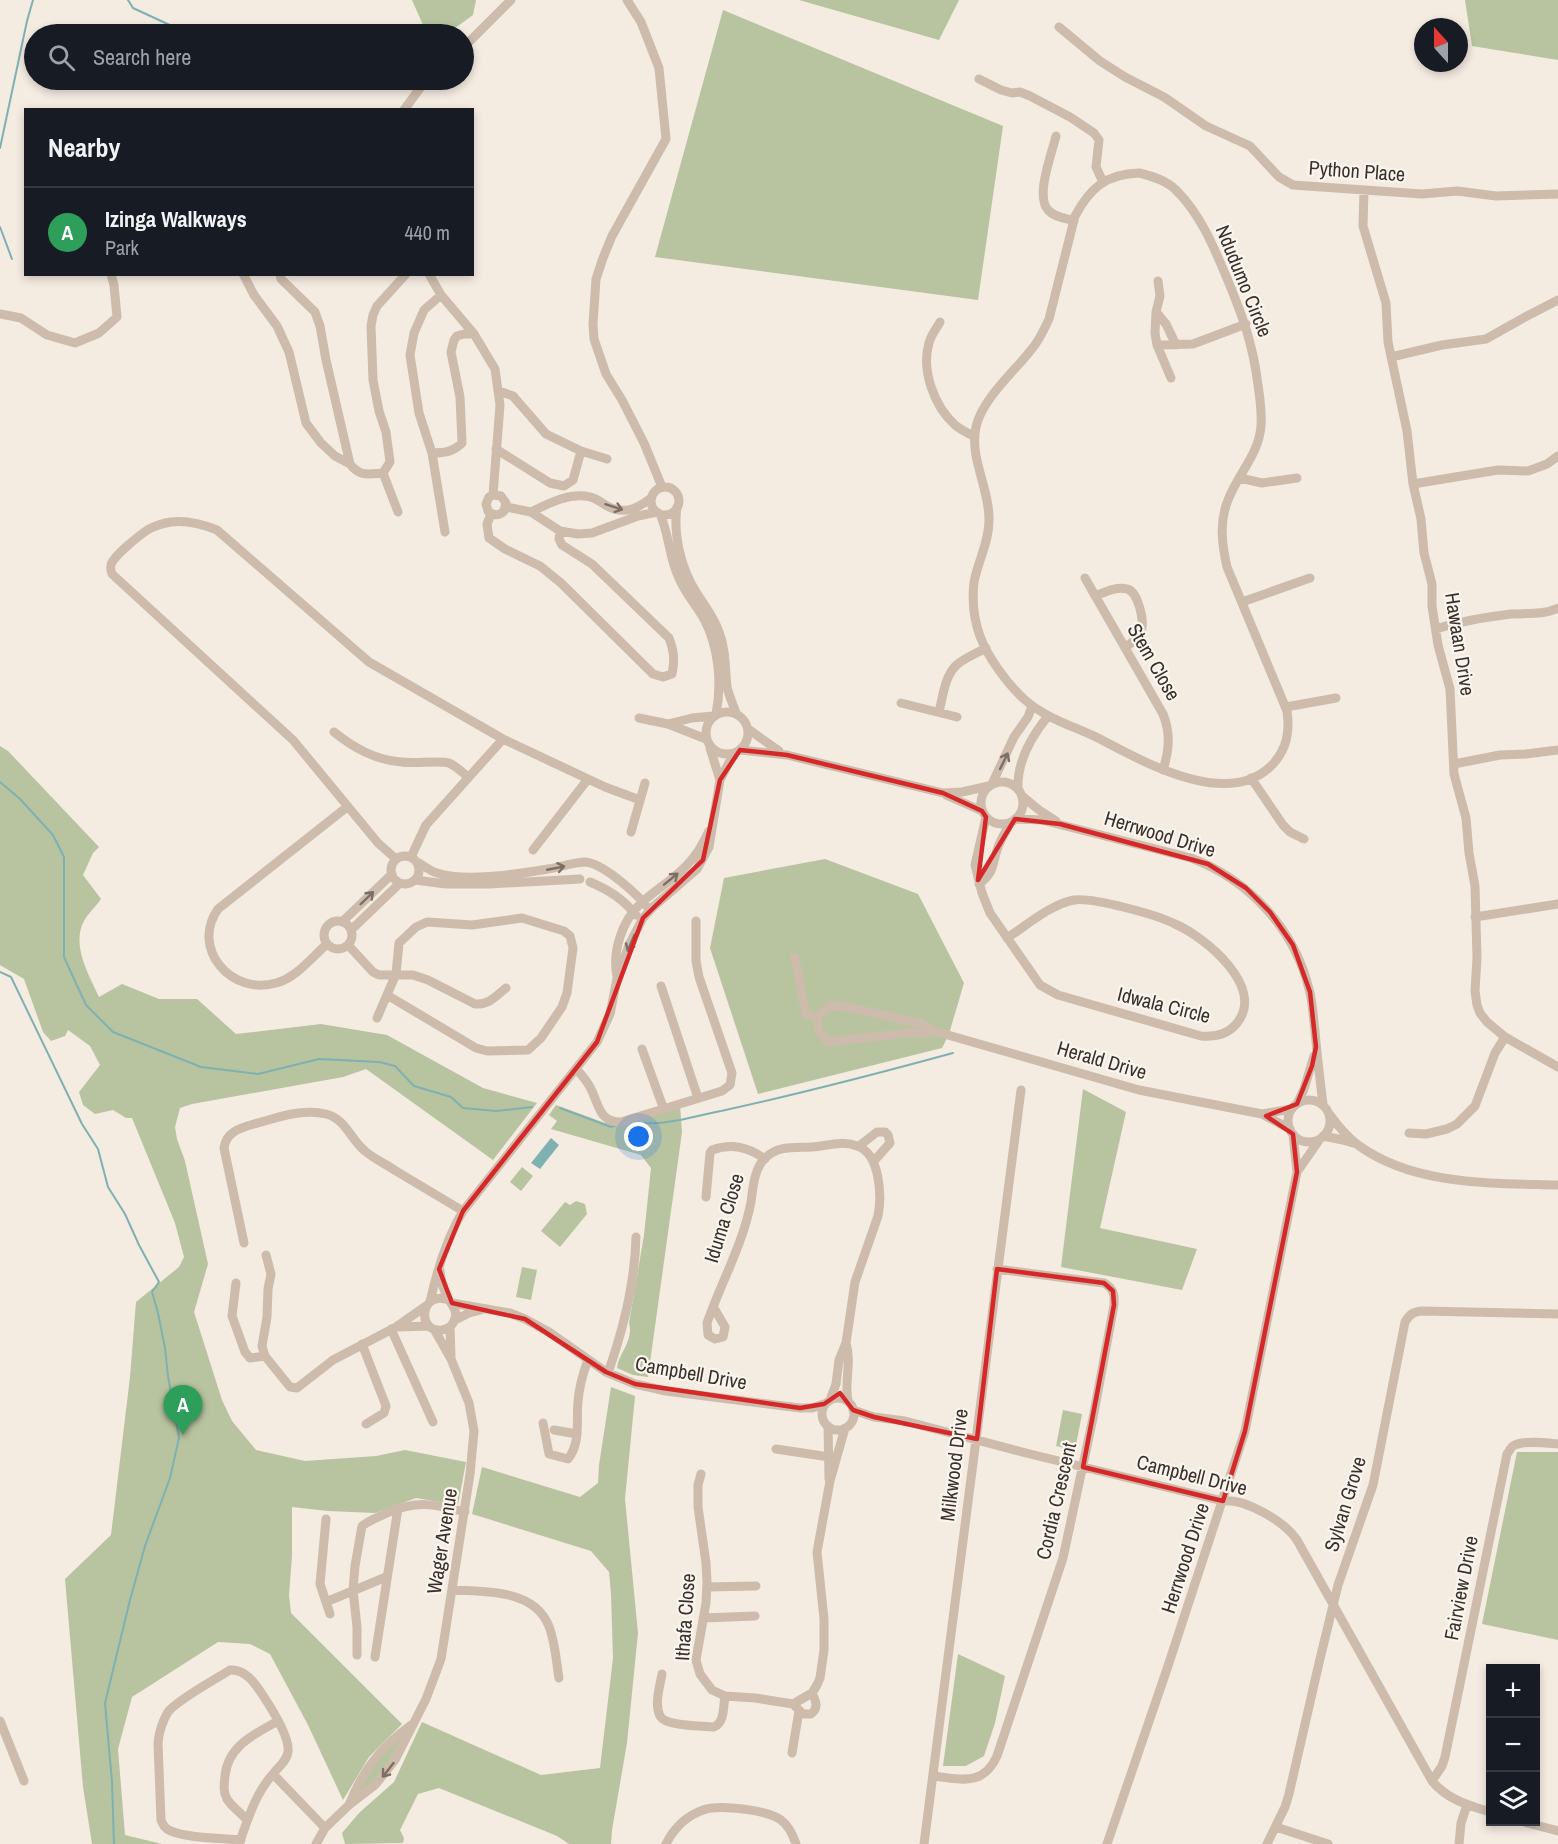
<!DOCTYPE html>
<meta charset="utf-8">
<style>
body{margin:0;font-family:"Archivo Narrow",sans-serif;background:#20242c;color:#f1f3f6}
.controls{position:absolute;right:18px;bottom:18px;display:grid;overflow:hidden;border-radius:0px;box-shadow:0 3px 9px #0003}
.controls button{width:54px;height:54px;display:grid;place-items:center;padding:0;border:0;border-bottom:2px solid #363941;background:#171b24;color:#f1f3f6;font:30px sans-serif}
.compass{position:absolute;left:1414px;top:18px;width:54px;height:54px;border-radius:50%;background:#171b24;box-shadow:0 3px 9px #0003;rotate:339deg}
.you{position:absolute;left:639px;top:1137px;width:21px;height:21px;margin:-15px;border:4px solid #fff;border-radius:50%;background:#1a73e8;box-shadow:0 0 0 9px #1a73e833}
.badge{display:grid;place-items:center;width:39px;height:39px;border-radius:50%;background:#92aeb2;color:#fff;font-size:20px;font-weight:700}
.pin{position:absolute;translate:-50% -50px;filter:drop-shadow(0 2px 3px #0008)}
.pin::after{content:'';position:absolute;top:32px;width:21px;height:18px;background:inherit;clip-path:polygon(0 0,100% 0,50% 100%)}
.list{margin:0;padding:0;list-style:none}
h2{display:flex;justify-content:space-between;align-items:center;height:78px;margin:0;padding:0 24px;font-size:26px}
h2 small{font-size:20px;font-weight:400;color:#9ea1a6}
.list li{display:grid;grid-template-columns:39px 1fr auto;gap:18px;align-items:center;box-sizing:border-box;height:90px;padding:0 24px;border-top:2px solid #363941}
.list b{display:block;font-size:22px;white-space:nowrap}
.list p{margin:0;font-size:20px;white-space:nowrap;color:#9ea1a6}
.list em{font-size:20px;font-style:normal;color:#9ea1a6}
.icon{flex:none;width:33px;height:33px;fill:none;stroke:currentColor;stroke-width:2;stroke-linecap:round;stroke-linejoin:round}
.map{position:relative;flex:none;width:1558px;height:1844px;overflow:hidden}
.search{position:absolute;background:#171b24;box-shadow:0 3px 9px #0003;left:24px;top:24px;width:450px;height:66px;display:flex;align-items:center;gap:15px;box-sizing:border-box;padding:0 21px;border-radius:33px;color:#9ea1a6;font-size:22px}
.panel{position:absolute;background:#171b24;box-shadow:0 3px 9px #0003;left:24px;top:108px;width:450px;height:168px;border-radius:0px}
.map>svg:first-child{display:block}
.green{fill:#b8c4a0}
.water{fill:#7fb0b2}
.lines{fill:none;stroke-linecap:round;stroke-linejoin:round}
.stream{stroke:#7fb0b2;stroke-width:2}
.minor{stroke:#cdbbac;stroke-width:9}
.oneway{stroke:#7d6f65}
.marked{fill:none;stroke:#d62828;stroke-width:4.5;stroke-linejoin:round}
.labels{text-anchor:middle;stroke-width:4.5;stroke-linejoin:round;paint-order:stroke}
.street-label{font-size:20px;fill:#3b302b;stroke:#fbf5ee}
</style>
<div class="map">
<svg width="1558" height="1844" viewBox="0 0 1558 1844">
<rect width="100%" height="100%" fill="#f4ebe1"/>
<path class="green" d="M412,0H476L473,15L447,34H427Z
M799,0H959L939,40Z
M1465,0H1558V60L1472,46Z
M723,10L1003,126L978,300L655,257Z
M0,746L8,751L99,847L93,853L83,875L101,899C96,906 88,914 84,921C71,945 89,975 99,997L122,984L159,999H197L236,1034L321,1024L387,1035L483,1088L537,1103L493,1160L366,1069L343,1077L192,1104L180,1108L175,1127L177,1139L185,1161L208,1264L194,1312L222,1400L232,1421L256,1450L305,1461L376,1456L405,1450L466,1462L458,1505L416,1498L375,1513L328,1511L292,1507V1556L289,1595L291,1613L402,1724L369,1757L343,1800L308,1725L270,1654L250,1644L218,1642L132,1697L118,1749L125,1835L162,1844H92L83,1787L65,1579L111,1535L130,1377L136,1302L179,1267L184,1257L175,1223L132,1118H126L113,1110L95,1114L83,1105L79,1092L100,1065L90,1046L68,1030L65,1036L51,1041L43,1032L24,979L0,965Z
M825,859L918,894L964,983L949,1034L942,1048L758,1094L710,948L724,878Z
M1083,1089L1126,1112L1100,1228L1197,1249L1182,1290L1061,1267Z
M556,1105L605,1123H617L680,1105L682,1132L648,1377L633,1375L617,1368C619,1352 634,1341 629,1323L644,1235L651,1168L641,1155L551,1129L557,1121L549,1115Z
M522,1167L533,1176L521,1191L510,1182Z
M576,1201L585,1204L587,1214L560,1247L541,1231L565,1202L570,1205Z
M522,1267L537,1270L531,1300L516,1297Z
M611,1387L635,1396L625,1499L638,1633L627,1743L612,1830L611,1844H569L557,1836L439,1788L418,1794L400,1830L404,1838L403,1843L345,1844L342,1833L359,1813L394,1782L422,1722L541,1775L600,1768L613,1658L611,1594L609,1572L591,1551L472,1514L482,1467L580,1497L598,1483L599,1465Z
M1063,1410L1082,1414L1075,1450L1056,1446Z
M1517,1452H1558V1640L1482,1624Z
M958,1654L1005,1676L995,1723L984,1756L966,1766H943Z
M400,1738L402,1740L380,1776L358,1793L376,1762Z"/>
<path class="water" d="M551,1138L559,1145L540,1169L531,1163Z"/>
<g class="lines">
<path class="stream" d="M128,0L133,8L174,27L219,34
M0,148L27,21L33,0
M0,227L12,259
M0,782L20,799L53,835L64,857V957L86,1005L113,1032L201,1067L258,1074L319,1059L379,1062L395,1066L414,1086L451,1097L463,1108L496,1111L532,1107
M0,972L11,977L82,1124L98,1149L108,1187L125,1214L139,1245L159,1282L152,1292L158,1313L165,1348L168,1376L179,1438L170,1478L145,1546L130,1600L105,1703L112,1782L114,1844
M560,1108L611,1127L617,1125
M635,1122C663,1127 694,1116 721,1111C799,1094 876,1074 953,1053"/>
<path class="minor" d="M627,0L641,22L659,68L666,139L612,236L603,258L596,279L593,324L594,339L606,374L622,400L644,443L662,487
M1059,27L1100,61L1125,77L1164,97L1206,126L1250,146L1279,177L1293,185L1422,194L1457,191L1496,196L1558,194
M464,47L511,0
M979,79L1001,90L1012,93L1020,92L1030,96L1070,117L1094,133L1099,140L1096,167L1103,182
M404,110L420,88L429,80
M1056,136C1052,153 1035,196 1048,210C1054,217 1065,218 1074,221
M1139,173C1152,176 1166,180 1176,190C1200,214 1213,245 1226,276C1242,314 1253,344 1258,385C1260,398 1262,412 1261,426C1259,454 1238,474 1228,500C1219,522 1222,545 1227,567L1287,711C1290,732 1287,749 1272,765C1228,810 1144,762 1100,739C1074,726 1046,719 1024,699C1008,685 987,656 980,636C974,620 972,600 974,582C978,561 989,542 989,521C990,489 969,458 976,427C982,399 1014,372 1031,350C1039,341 1044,330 1049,319L1075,216C1090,188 1106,174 1139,173Z
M1364,190L1363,226L1386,303L1388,342L1407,431L1413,484L1421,519L1424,553L1432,584V606L1438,645L1450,689L1454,774L1466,818L1469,853L1475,886L1477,958L1475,991L1477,1005L1480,1013L1487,1022L1505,1037L1558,1067
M243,274L254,295L277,326L289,352L306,423L321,443L335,456L350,464
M280,274L281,279L315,312L320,326L326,360L350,464C360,477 368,474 383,473L390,462L386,432L379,411L373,380L371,326L373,315L377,306L406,274
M429,274L441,295L474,334L495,369L500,405L493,495L489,497L486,504L488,511C494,516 499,516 504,511L506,503L501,496L493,495
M1158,281L1160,296L1156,312L1155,333L1157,345L1171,378
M441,295L424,310L414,333L410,355L419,413L432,453L445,532
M1156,312L1166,324L1176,345
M0,314L21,318L47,335L75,343L99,333L117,317L114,285L111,274
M940,322C936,329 931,335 929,343C921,370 934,406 955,425C961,430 968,433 975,437
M1157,345L1193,344L1246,324
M1391,357L1442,345L1486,339L1527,316L1558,300
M496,449L550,483L564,486L573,480L581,451L546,434L513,396L499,391
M581,451L607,459
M432,453C444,453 453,452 462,443L460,397L451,352L454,340L457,336L464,334H474
M383,473L398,512
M1240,478L1262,483L1297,478
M1413,484L1498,470L1528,471L1547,464L1558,456
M651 501a14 14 0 1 1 28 0a14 14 0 1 1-28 0Z
M506,507L531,512L560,531L578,534L592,533L638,516L657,512
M677,507C673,535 681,568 696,592C704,605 714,617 719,632C726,650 725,668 727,687C729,696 733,704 736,713
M531,512C549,503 570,492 590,497C596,498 602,503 607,506C624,515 637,509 651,498
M491,514L487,524L489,538L505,549L540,566L561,583L653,674L663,677L672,674C675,660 674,651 669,638L592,564L562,545L559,539L560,531
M660,514C669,534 669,556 678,576C684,592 696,605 704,619C719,647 722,684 716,714
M1085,578L1163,714C1171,734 1169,750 1163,770
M1095,596C1105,592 1117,586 1127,589C1138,591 1145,622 1141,631C1138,638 1131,643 1125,648
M1242,602L1310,578
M1436,629C1461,621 1486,617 1511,614C1528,613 1543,615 1558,608
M901,703L957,717
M1286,707L1336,698
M706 733a21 21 0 1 1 42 0a21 21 0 1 1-42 0Z
M939,712C943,696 945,673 959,663C967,657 977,653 986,648
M639,718L668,724L706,739
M668,724L692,718L713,716
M748,729L779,751
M334,732C354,748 375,760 402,762C414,764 440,760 449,763C456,766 462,772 468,777
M710,748L720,780
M740,750L787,755L943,793L962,792L989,786
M1454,764L1500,755L1526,754L1558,750
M1251,778L1283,825L1290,832L1304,839
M981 803a21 21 0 1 1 42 0a21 21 0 1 1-42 0Z
M992,784L1014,737L1028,717L1032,706
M1018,788C1017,761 1031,737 1048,716
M946,795L982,811
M1022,796L1039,810L1056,821
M986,817L975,865L982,893L990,913L1040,985L1058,995L1201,1036C1215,1037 1228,1035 1237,1023C1266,987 1205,937 1175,924C1158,915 1092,897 1074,900C1051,904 1026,926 1007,938
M1015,819L1042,820L1191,858C1249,880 1294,928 1309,989C1313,1003 1313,1017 1315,1031C1317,1055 1320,1080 1323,1104
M631,832L645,783
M533,850L588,779
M391 870a14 14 0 1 1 28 0a14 14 0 1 1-28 0Z
M411,857L426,825L503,739
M396,859L378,843L293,740L112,574C111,570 110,569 111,565C113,556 141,534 149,529C155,526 164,523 171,522C187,520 202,524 217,530L369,662L503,739L605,787L640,800
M417,862C423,865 430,871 437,873C464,882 519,874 548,869C559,867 572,863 584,862C603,862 639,896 650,910
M415,880L446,884H489L580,879
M590,882C609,890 623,899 636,915
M979,884C994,873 992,866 997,850C1000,840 1006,831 1011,822
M1475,917L1558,904
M324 935a14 14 0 1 1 28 0a14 14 0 1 1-28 0Z
M342,922L392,874
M351,930L400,883
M327,944C312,957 296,978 276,983C232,996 190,949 218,909L347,807
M348,945L373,972L379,975H413L428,980L475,1004C489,1005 496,996 506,988
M795,958L806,1015L817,1016
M617,976C612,952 622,921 640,904C655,890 673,880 687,865C697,855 703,843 709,831
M661,986L698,1098
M377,1018L396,974L399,943L416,927L427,922L472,925L522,918L564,931L570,936L573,948L567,993L562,1007L541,1038L528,1050L487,1051L476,1048L387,995
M934,1031L927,1033H907L828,1042L819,1031L817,1016L830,1006H842L923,1024L934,1031L1139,1090L1262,1114L1290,1129
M642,1049L663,1107
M576,1069C582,1075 587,1081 591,1089C599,1105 599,1122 621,1122L722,1091L730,1085L732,1073L699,977L696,961V921
M1288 1121a21 21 0 1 1 42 0a21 21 0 1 1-42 0Z
M1297,1104L1304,1089L1314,1056
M1262,1114L1292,1109
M1330,1115C1338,1126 1347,1137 1358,1145C1414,1186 1492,1183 1558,1185
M1409,1133L1426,1134L1447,1129L1457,1124L1475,1106L1495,1053L1505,1037
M1323,1136L1343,1140L1353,1143
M859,1146L877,1132H885L888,1135L890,1143L874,1161
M1297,1172L1320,1139
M706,1197L710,1153L712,1150C732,1143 748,1147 765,1159
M244,1243L224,1148C226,1132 240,1128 254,1124C277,1118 302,1108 326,1114C346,1119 350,1139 365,1151C374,1159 386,1164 396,1171C418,1184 441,1198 463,1211
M266,1255L271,1274L268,1289L267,1317L262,1346L265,1356L290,1387L297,1388L333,1360L396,1327L426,1306
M440,1271C441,1280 443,1290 448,1298C452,1306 460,1312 453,1323C451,1327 447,1329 442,1330C416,1333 420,1289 449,1300
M236,1283L232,1316L245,1352L250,1358L265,1356
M430,1302C437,1270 446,1239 463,1211L597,1042L610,1014L617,979L629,945L643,918L653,907L697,869L709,847L720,780L734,753
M452,1303L510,1313L525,1319L549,1332L606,1372L635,1384L666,1391L800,1408H812L824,1404
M714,1308L725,1327L723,1337L715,1339L708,1335L707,1323C721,1283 743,1244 751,1202C753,1188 754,1170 764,1159C778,1145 794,1148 812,1147C827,1146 841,1140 857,1146C880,1153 882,1196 878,1216L855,1282L846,1343L839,1360L836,1384L830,1400
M455,1320L469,1313L481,1310
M398,1327L429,1326
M450,1327L451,1357
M391,1329L433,1422
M846,1343C852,1363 844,1382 848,1401
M362,1344L386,1406L384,1413L366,1424
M608,1373C623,1330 635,1283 636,1237
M822 1414a16 16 0 1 1 32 0a16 16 0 1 1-32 0Z
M853,1410L874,1417L905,1421L1030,1454L1223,1501C1245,1498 1285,1522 1297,1540L1432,1781C1448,1800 1468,1805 1490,1812
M543,1423L549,1454L568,1459C581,1443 576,1421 578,1402C579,1388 583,1373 588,1360
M828,1426L829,1479
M554,1430L577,1434
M776,1449L836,1458
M701,1474L698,1485V1507L706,1563L707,1582L706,1603L696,1660L700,1674L712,1690L725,1696L755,1698L793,1704L812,1693L817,1685L820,1678L824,1650V1619L817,1552L830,1481L845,1428
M326,1519L320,1584L330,1614
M707,1587L756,1586
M453,1590C485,1592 532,1589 548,1624C555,1640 556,1660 559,1678
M326,1602L386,1577
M703,1618L755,1616
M357,1655V1627L353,1590L355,1566L362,1526C370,1520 378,1517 387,1513C417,1500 434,1504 465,1512
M375,1657L398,1508
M662,1674C660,1686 654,1704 660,1716C665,1726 702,1726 714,1727C725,1722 723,1707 725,1696
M793,1704L803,1714H811C819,1708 816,1701 812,1693
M0,1721L24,1781
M792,1753L799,1711
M273,1774L325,1828
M933,1776C961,1779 983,1787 997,1756L1063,1558L1093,1418L1114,1305C1115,1294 1113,1288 1104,1283L997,1269
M1432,1781L1442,1766L1445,1757L1507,1454C1509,1452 1511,1447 1513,1446C1521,1440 1547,1443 1558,1444
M349,1805C363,1770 380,1748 411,1725
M247,1820C241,1813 232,1807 227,1799C223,1792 224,1785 225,1776C228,1746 253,1735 278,1721
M1524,1822L1558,1831
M1276,1827L1328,1844
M239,1844C248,1819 255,1794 273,1774C278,1767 287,1761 288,1752C290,1737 270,1706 262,1694C254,1682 245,1669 230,1670C216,1679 177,1700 168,1712C162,1722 159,1732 158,1743L161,1820C163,1825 163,1826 167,1829C180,1838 223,1838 241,1840
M316,1844L325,1828L349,1805L375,1785L395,1760L426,1699L441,1659L470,1474L474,1431L469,1403L451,1359L434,1329
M666,1844C674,1828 686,1816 703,1810C719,1804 768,1810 781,1820C789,1826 793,1835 796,1844
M924,1844L1021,1090
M1107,1844L1167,1669L1245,1431L1297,1172L1293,1134
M1267,1844L1285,1807L1289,1794L1319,1663L1338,1585L1373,1485L1405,1322C1410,1314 1413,1312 1422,1311L1558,1314
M1459,1844L1461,1823L1467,1805"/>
</g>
<defs><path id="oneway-shaft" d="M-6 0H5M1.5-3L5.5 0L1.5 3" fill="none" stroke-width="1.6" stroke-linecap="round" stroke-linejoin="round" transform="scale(1.5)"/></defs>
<g class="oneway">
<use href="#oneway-shaft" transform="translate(614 507) rotate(18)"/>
<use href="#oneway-shaft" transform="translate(1004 761) rotate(-64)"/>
<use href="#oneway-shaft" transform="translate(556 868) rotate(-11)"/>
<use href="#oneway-shaft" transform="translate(671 879) rotate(-39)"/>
<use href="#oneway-shaft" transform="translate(367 898) rotate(-44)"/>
<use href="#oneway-shaft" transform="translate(631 943) rotate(113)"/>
<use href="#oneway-shaft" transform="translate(388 1770) rotate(128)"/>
</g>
<path class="marked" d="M740,750L787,755L943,793L982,811L986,817L978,880L1015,819L1060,824L1208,864L1246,888L1270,912L1293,945L1310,992L1316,1047L1312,1066L1297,1104L1266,1116L1293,1134L1297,1172L1245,1431L1223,1501L1083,1467L1114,1305L1113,1291L1104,1283L997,1269L977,1439L874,1417L853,1410L840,1393L824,1404L800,1408L635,1384L606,1372L525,1319L452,1303L439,1269L463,1211L597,1042L643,918L703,860L720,780Z"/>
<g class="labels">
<g class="street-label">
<text transform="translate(1357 171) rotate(4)" y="7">Python Place</text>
<text transform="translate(1244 281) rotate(68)" y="7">Ndudumo Circle</text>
<text transform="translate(1460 644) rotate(81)" y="7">Hawaan Drive</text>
<text transform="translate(1154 662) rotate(60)" y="7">Stem Close</text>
<text transform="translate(1160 834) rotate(17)" y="7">Herrwood Drive</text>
<text transform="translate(1164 1005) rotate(14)" y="7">Idwala Circle</text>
<text transform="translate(1102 1060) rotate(16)" y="7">Herald Drive</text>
<text transform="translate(724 1218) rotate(-73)" y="7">Iduma Close</text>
<text transform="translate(691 1373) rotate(10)" y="7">Campbell Drive</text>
<text transform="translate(954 1465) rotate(-83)" y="7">Milkwood Drive</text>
<text transform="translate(1192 1475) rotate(14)" y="7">Campbell Drive</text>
<text transform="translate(1056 1501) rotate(-77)" y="7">Cordia Crescent</text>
<text transform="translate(1345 1504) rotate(-73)" y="7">Sylvan Grove</text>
<text transform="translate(442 1541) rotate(-81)" y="7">Wager Avenue</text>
<text transform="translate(1185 1558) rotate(-72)" y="7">Herrwood Drive</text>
<text transform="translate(1461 1588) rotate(-79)" y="7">Fairview Drive</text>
<text transform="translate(685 1617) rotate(-86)" y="7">Ithafa Close</text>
</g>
</g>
</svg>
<div class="controls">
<button>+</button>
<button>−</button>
<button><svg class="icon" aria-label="layers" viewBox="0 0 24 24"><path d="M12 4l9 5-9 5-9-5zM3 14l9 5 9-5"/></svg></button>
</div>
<svg class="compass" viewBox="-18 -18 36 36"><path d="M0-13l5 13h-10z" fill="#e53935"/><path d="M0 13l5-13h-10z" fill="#9ea1a6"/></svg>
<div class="you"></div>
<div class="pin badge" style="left:183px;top:1435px;background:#2e9e5b">A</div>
<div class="search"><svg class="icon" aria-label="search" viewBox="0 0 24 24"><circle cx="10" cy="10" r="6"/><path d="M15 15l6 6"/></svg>Search here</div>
<section class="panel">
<h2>Nearby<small></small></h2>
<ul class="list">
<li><span class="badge" style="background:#2e9e5b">A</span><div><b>Izinga Walkways</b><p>Park</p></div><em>440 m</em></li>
</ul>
</section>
</div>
